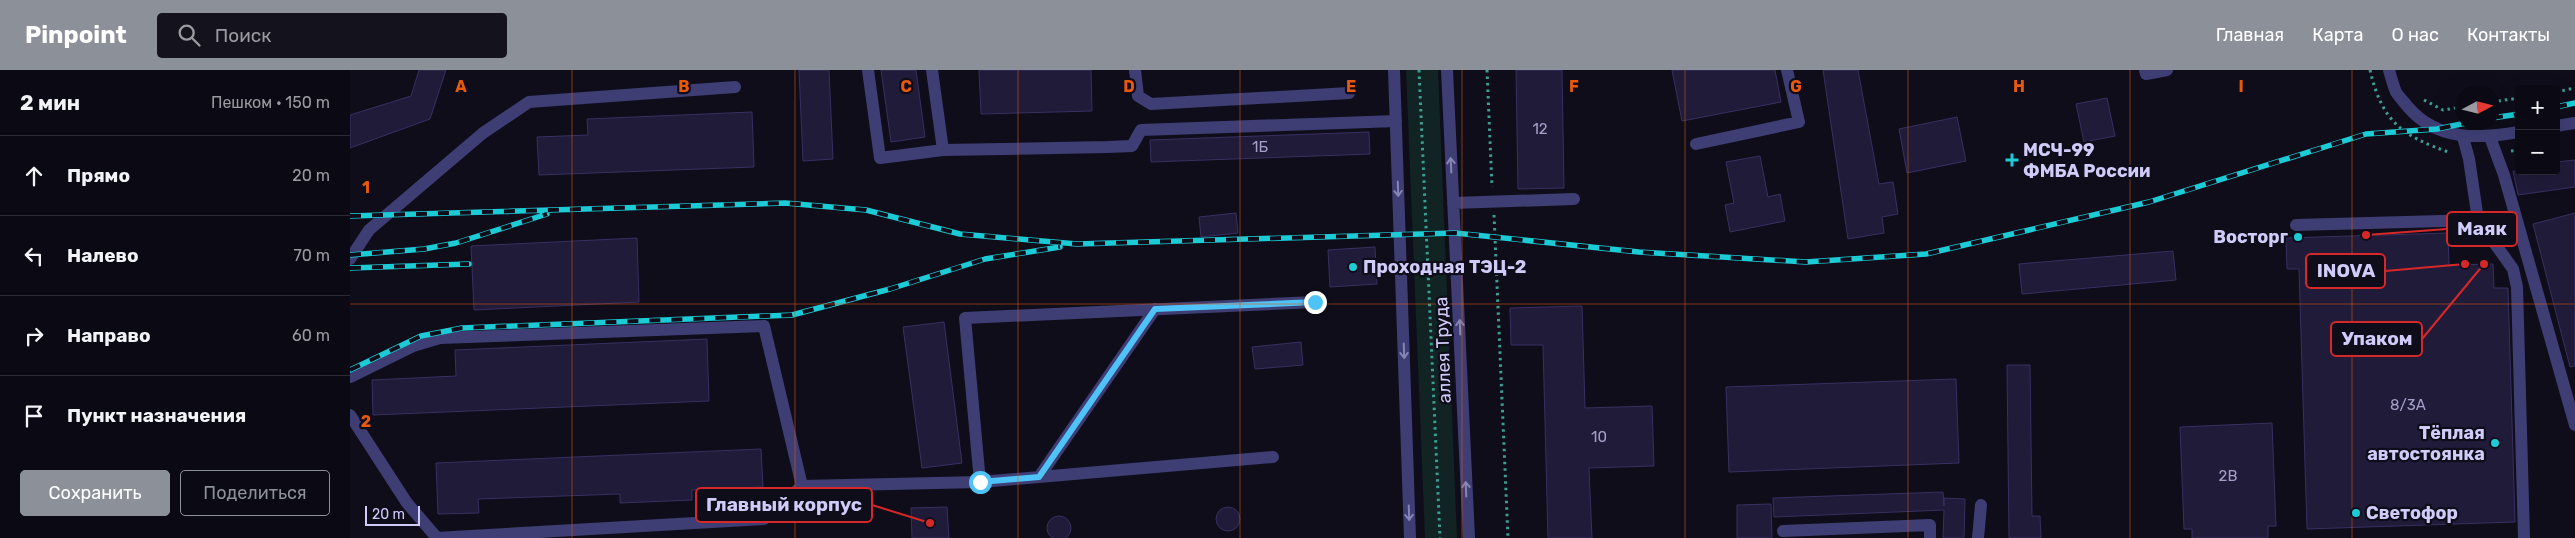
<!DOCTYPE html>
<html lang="ru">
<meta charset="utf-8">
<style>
body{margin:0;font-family:Rubik,sans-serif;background:#14131d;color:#f1f3f6}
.controls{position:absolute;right:15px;top:15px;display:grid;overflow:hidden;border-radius:5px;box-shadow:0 5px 20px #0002}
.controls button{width:45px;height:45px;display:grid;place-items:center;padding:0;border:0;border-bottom:1px solid #2b2b34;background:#0b0a14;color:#f1f3f6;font:25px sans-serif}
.compass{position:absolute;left:2105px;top:15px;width:45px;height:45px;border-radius:50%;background:#0b0a14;box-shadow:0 5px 20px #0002;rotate:83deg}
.scale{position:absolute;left:15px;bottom:12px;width:55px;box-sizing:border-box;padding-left:5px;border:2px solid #d0ccf9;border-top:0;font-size:14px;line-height:18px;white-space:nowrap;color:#d0ccf9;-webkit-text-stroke:4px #0f0d1a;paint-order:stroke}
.stop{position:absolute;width:15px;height:15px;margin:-11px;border:4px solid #4fc3f7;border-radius:50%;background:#fff}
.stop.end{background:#4fc3f7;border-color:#fff;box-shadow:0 1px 5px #0008}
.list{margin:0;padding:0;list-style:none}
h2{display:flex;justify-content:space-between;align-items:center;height:65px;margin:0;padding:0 20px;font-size:21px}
h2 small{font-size:16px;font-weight:400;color:#9a9aa0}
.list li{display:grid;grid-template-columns:32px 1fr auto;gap:15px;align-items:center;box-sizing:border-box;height:80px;padding:0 20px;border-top:1px solid #2b2b34}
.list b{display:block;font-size:19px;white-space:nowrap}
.list em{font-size:16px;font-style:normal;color:#9a9aa0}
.actions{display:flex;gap:10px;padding:15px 20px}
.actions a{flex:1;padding:11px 0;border:1px solid #8c9099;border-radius:5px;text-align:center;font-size:18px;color:#8c9099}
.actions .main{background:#8c9099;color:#fff}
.icon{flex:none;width:28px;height:28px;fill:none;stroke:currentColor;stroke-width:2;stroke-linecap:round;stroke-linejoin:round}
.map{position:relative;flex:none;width:2225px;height:468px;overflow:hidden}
header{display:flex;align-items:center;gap:30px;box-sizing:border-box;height:70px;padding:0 25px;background:#8c9099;color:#fff}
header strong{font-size:24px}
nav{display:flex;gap:28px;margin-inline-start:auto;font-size:18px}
.search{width:350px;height:45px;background:#14131d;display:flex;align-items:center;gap:12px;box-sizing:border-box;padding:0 18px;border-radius:5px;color:#9a9aa0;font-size:19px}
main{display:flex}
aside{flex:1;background:#0b0a14}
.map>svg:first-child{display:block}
.green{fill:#112322}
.building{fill:#201b39;stroke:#383062}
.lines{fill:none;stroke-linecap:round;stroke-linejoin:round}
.path{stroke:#3b9f94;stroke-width:3;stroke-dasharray:2.5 4;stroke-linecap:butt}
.minor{stroke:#3e3e74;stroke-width:12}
.rail-casing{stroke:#1bcbd6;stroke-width:5.5}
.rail{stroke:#0f0d1a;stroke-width:4;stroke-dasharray:11;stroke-linecap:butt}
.oneway{stroke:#8785b6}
.route{stroke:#4fc3f7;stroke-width:6}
.grid{fill:none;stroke:#e8590c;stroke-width:1;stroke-opacity:0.55}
.poi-dot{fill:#1bcbd6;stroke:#0f0d1a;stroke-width:2}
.labels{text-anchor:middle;stroke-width:4.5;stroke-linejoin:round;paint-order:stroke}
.number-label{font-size:15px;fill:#a4a0c9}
.poi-label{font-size:18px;font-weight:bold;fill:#d0ccf9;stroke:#0f0d1a;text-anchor:start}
.street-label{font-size:18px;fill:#d0ccf9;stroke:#0f0d1a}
.grid-label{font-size:16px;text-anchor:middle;font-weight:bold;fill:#e8590c;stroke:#0f0d1a;stroke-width:4.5;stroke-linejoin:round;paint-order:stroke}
.leader{fill:none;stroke:#d62828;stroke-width:2}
.callout-dot{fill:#d62828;stroke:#0f0d1a;stroke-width:2}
.callout{fill:#0f0d1a;stroke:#d62828;stroke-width:2}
.callout-label{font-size:19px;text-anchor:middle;font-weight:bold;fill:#d0ccf9}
</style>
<header>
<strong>Pinpoint</strong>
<div class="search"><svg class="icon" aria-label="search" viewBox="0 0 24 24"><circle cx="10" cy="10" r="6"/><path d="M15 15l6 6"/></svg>Поиск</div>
<nav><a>Главная</a><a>Карта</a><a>О нас</a><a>Контакты</a></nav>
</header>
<main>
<aside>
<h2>2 мин<small>Пешком · 150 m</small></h2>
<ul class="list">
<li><svg class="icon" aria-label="ahead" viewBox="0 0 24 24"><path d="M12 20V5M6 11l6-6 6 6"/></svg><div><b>Прямо</b></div><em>20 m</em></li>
<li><svg class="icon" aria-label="left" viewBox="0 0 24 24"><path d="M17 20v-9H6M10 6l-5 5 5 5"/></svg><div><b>Налево</b></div><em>70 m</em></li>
<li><svg class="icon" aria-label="right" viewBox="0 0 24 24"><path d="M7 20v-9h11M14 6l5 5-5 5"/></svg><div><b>Направо</b></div><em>60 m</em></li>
<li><svg class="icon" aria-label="arrive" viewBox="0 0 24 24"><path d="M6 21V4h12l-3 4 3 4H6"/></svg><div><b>Пункт назначения</b></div></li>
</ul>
<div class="actions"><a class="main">Сохранить</a><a>Поделиться</a></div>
</aside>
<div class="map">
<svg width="2225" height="468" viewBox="0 0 2225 468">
<rect width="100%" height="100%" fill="#0f0d1a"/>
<path class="green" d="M1056,0H1088L1107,468H1075Z"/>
<path class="building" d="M69,0H96L80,49L0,78V45L61,26Z
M449,0H479L483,89L453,91Z
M531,0H566L575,67L541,72Z
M629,0H741L742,41L631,44Z
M1166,0H1212L1214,118L1168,119Z
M1322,0H1425L1431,32L1332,51Z
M1473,0H1508L1529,114L1543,112L1548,144L1532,147L1534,163L1498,169Z
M1757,28L1765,66L1734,72L1726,34Z
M402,42L404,97L189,105L187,67L238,65L237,49Z
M1607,47L1616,91L1557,103L1549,59Z
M1019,62L1020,84L801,92L800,70Z
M1410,86L1418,127L1430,124L1435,151L1380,162L1375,135L1384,133L1376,92Z
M2225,90V117L2168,125L2163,101H2206V92Z
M886,143L888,163L851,167L849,147Z
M2225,143V296L2220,297L2183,154Z
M2098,163L2099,195L2143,194L2144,218H2158L2165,452L1957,459L1949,199H1937L1936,168Z
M287,168L289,232L124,240L121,176Z
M1025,177L1027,214L980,217L978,180Z
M1823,181L1826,210L1672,224L1669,194Z
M1232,236L1235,338L1302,336L1304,396L1239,398L1242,468H1198L1193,275H1161L1160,238Z
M594,252L612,393L572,398L553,257Z
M357,269L359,331L23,345L22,310L106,306L105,280Z
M951,272L953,295L905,299L902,277Z
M1657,295H1680L1682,446H1690L1691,468H1659Z
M1606,309L1609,393L1379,402L1376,317Z
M1922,353L1926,456H1918V468H1842V459H1834L1830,357Z
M411,379L413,417L342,420V430L270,433V424L128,429L129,443L88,444L86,393Z
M1593,422L1594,436V428L1615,429L1614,468H1593L1594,440L1424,447L1423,428Z
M1421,434L1422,468H1387V435Z
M597,437L599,468H562L561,438Z
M866 449a12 12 0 1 1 24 0a12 12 0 1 1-24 0Z
M697 458a12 12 0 1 1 24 0a12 12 0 1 1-24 0Z"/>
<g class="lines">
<path class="path" d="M1069,0L1090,468
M1137,0L1142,117
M2020,0C2032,52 2052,66 2101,83
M2206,22L2225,18
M2074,30L2093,40L2112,37
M2142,32L2169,28
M2161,81L2169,80
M1144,145L1158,468"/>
<path class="minor" d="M518,0L530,88L593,80
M582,0L593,80L758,77L782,76L791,60L1046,51
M785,0L788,26L801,34L999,23
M1044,0L1060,468
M1097,0L1119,468
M1795,0L1796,4L1817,0
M2039,0C2041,7 2043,15 2046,22C2049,27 2054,32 2058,37C2087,71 2129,69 2169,62
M2206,56L2225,53
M2113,67L2119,89L2128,150L2163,199L2167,217L2174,468
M2140,67L2154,105L2225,355
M1346,74L1449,52L1437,0
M1103,133L1224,129
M1946,155L2128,150
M0,189L19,160L133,63L179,32L385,17
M0,307L63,276L90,268L414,256L452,416
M0,345L57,433L87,468
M689,407L805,239
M630,412L923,387
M1433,461L1580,455V468
M86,468L414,449L452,416L630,412L615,248L965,232
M1628,468L1631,435"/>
<g class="rail-casing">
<path id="rail" d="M2206,37L2225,33
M2142,48L2169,44
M0,146L435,133L516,140L610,164L727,174L1105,163L1289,182L1456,192L1576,184L1799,132L2016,64L2087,59L2121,52
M0,185L74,179L106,173L197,144
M0,198L119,194
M0,300L71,266L112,258L442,245L540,219L635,189L710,177"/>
</g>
<use href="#rail" class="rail"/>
</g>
<defs><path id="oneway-shaft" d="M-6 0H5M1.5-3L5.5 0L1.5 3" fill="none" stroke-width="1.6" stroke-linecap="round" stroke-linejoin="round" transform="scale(1.25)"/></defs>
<g class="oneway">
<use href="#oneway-shaft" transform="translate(1101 95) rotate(-93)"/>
<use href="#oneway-shaft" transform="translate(1048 119) rotate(88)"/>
<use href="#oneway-shaft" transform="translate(1110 257) rotate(-92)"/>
<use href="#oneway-shaft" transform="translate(1054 281) rotate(88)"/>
<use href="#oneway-shaft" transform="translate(1116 419) rotate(-92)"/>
<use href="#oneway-shaft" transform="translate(1059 443) rotate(88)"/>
</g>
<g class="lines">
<path class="route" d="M630,412L689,407L805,239L965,232"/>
</g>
<path class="grid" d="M222,0V468M445,0V468M668,0V468M890,0V468M1112,0V468M1335,0V468M1558,0V468M1780,0V468M2002,0V468M0,234H2225"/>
<g class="poi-dot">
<path d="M1659.5 82.5h5v5h5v5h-5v5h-5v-5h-5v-5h5z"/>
<circle cx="1948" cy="167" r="5"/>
<circle cx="1003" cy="197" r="5"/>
<circle cx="2145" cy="373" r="5"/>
<circle cx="2006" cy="443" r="5"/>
</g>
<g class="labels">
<g class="number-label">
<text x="1190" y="64">12</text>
<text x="910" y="82">1Б</text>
<text x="2058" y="340">8/3А</text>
<text x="1249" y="372">10</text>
<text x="1878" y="411">2В</text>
</g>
<g class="poi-label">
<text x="1673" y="86">МСЧ-99<tspan x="1673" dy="21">ФМБА России</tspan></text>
<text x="1938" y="173" text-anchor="end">Восторг</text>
<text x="1013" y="203">Проходная ТЭЦ-2</text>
<text x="2135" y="369" text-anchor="end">Тёплая<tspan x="2135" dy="21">автостоянка</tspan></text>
<text x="2016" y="449">Светофор</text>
</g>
<g class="street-label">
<text transform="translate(1093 280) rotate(-92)" y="6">аллея Труда</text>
</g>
</g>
<g class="grid-label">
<text x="111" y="22">A</text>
<text x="334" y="22">B</text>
<text x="556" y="22">C</text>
<text x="779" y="22">D</text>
<text x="1001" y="22">E</text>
<text x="1224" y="22">F</text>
<text x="1446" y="22">G</text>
<text x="1669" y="22">H</text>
<text x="1891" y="22">I</text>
<text x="16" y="123">1</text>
<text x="16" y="357">2</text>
</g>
<path class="leader" d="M2016 165L2097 159M2115 194L2035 201M2134 194L2072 269M580 453L522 435"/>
<g class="callout-dot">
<circle cx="2016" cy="165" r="5"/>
<circle cx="2115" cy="194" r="5"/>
<circle cx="2134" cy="194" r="5"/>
<circle cx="580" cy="453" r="5"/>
</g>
<g class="callout">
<rect x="2097" y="142" width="70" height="34" rx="5"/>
<rect x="1956" y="184" width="79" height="34" rx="5"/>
<rect x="1981" y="252" width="91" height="34" rx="5"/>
<rect x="346" y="418" width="176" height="34" rx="5"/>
</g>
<g class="callout-label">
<text x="2132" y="165">Маяк</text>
<text x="1996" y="207">INOVA</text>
<text x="2027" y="275">Упаком</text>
<text x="434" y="441">Главный корпус</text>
</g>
</svg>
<div class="controls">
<button>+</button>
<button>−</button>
</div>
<svg class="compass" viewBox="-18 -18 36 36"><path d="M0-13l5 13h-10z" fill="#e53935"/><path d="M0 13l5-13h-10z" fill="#9a9aa0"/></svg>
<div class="scale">20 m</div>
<div class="stop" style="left:630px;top:412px"></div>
<div class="stop end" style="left:965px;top:232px"></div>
</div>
</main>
